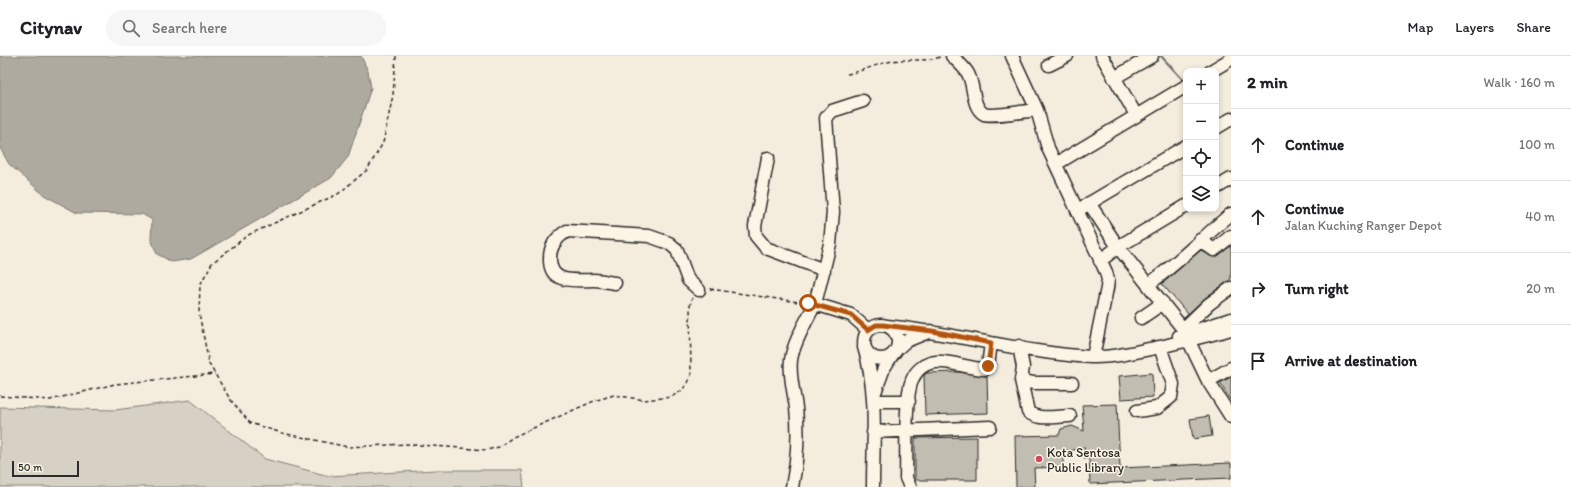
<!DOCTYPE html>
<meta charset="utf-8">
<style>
body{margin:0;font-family:Itim,sans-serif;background:#f6f6f6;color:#202124}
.controls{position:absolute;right:12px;top:12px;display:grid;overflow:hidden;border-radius:8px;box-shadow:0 2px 6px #0003}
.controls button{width:36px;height:36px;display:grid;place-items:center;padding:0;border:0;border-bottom:1px solid #e0e0e0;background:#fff;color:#202124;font:20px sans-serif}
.scale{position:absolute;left:12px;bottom:10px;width:67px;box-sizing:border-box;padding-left:4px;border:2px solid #2b2b2b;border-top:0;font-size:11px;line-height:14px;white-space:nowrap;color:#2b2b2b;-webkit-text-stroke:3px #fcf5e5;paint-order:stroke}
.stop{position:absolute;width:12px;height:12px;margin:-9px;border:3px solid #b45309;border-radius:50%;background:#fff}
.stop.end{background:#b45309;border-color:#fff;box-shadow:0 1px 4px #0008}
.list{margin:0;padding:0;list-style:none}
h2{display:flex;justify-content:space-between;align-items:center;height:52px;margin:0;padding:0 16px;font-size:17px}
h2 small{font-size:13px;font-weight:400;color:#757577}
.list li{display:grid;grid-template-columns:26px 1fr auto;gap:12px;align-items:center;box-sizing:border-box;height:72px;padding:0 16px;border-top:1px solid #e0e0e0}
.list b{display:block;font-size:15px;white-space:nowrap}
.list p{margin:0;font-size:13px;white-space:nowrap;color:#757577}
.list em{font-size:13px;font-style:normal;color:#757577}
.icon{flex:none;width:22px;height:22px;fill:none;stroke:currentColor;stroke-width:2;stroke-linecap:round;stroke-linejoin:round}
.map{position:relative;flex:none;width:1231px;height:431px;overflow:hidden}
header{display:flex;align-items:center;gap:24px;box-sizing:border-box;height:56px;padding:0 20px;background:#fff;border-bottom:1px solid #e0e0e0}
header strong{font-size:19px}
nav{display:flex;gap:22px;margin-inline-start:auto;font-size:14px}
.search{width:280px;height:36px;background:#f6f6f6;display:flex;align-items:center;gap:10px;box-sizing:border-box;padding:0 14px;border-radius:22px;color:#757577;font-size:15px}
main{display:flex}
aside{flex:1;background:#fff}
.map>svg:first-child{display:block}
.green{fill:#d6d1c4;stroke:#807e78}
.water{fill:#afaaa0;stroke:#7a7771}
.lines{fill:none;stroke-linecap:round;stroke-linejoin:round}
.stream{stroke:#7a7771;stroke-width:2.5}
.building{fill:#c2bdb1;stroke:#2b2b2b}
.minor-casing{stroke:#2b2b2b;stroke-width:15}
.path{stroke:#2b2b2b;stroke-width:1.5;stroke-dasharray:4 3;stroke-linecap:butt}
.minor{stroke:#fcf5e5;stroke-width:12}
.route{stroke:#b45309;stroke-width:5}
.poi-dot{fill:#d1495b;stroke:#fcf5e5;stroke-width:1.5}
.labels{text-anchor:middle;stroke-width:3;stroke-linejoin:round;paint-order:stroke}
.poi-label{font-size:13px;fill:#2b2b2b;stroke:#fcf5e5;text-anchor:start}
</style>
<header>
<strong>Citynav</strong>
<div class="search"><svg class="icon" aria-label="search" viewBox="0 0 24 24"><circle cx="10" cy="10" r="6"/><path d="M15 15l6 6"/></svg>Search here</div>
<nav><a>Map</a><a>Layers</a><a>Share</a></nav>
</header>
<main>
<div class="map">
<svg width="1231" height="431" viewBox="0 0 1231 431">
<rect width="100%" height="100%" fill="#f4edde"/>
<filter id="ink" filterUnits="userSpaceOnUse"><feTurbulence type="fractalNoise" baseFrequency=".025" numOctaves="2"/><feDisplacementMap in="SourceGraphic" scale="8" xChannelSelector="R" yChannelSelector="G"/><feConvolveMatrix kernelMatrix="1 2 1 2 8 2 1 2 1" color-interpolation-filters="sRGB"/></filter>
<g filter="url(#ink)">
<path class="green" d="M190,344L265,403L329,420L436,414H522L524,431H0V351L115,354Z"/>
<path class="water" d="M0,0H361L368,15L371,32L348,101L331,122L191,203L172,206L157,198L151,183L152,164L142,158L77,157L44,139L9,108L0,92Z"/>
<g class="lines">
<path class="stream" d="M1161,0L1185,26"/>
</g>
<path class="building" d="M1231,190V223L1205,242L1188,258L1162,228L1201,194L1210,200L1216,201Z
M958,316L987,320L988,357L925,359L924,319L927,317Z
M1152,317L1153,341L1121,343L1119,320Z
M1231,321V345L1220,327Z
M1117,348L1120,412L1231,407V422L1090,428L1089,402L1085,403L1084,391L1070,395L1063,394V411L1034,412L1035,431H1016L1015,380L1059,379L1061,373L1072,370L1084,375L1082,349Z
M1209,360L1212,380L1193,383L1190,363Z
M977,381V424H915V382Z"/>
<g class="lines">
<g class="minor-casing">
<path id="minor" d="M952,0C957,5 963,10 967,16C975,27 971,51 984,58C991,61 1027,55 1037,54
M1012,0L1037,54L1048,92L1106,216L1108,224L1107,232L1093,301
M1102,0L1136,59
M1049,9L1067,0
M1211,15L1231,3
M1114,22L1152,0
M863,45L832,55L826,62L833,156L830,188L815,248L851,259L868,274
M1216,72L1231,63
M768,102L755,170L756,180L766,192L824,214
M1056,108L1186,30
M1216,132L1231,123
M1089,147L1118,191L1183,273L1208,325L1231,361
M1083,151L1186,90
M1200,184L1214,194L1231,180
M1100,205L1118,191L1186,150
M615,227C608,226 601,224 594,224C576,224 549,229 550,202C550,190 557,181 567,175L649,180L669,187L677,194L688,224L699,234
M1149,228C1178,207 1203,181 1231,158
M1141,262L1163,247
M864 286a17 17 0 1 1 34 0a17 17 0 1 1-34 0Z
M887,270C955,277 1023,297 1091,301C1115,302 1138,295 1160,291C1184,285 1207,280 1231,273
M1183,273L1209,248L1231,232
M1179,280L1231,263
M1019,290L1023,311L1021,324L1033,327H1072
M864,291C878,336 873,385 873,431
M897,293L906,285L931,275
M1021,324L1028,356C1039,365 1057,360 1070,360
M1208,325L1231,312
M874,339L884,312L892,299
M873,345H909
M1137,355L1157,352L1171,341L1173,328L1160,291
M873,376L990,371
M792,431C797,406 799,378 796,352C794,336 789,320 791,304C793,287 807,264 815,248
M910,431L906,422C907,398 904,344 912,324C916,314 925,307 936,306C948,304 970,313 985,313L988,310L991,287"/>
</g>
<path class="path" d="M396,0L393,39L383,87L367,114L338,138L248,179L212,207L200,229L199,257L209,308L230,343L250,367L282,377L348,391L406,388L487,394L499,391L513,381L594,345L614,339L645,344L671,341L681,335L688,327L691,319L690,250L692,242
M847,18C863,15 877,8 892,5C909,2 927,7 942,0
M710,233L805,247
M0,340L50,344L115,328L215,318"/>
<use href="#minor" class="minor"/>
</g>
</g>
<g class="lines" filter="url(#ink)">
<path class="route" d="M808,247L851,259L868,274L876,269H883L932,275L991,287L988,310"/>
</g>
<circle class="poi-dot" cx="1039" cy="403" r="4"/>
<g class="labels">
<g class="poi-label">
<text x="1047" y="401">Kota Sentosa<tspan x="1047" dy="15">Public Library</tspan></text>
</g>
</g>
</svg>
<div class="controls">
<button>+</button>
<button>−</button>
<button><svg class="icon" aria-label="locate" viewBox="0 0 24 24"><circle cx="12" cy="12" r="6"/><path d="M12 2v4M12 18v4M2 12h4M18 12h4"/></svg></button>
<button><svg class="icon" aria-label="layers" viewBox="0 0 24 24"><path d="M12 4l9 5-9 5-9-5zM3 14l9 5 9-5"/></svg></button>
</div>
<div class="scale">50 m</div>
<div class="stop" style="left:808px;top:247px"></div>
<div class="stop end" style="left:988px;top:310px"></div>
</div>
<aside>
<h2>2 min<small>Walk · 160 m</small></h2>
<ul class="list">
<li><svg class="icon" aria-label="ahead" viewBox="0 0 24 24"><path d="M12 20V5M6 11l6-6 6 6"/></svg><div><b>Continue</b></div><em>100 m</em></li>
<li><svg class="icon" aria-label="ahead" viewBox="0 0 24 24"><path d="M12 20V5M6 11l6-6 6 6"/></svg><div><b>Continue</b><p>Jalan Kuching Ranger Depot</p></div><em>40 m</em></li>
<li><svg class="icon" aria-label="right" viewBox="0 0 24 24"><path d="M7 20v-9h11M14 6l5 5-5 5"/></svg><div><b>Turn right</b></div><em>20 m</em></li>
<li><svg class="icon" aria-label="arrive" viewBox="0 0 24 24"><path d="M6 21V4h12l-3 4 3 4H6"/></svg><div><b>Arrive at destination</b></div></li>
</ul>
</aside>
</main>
